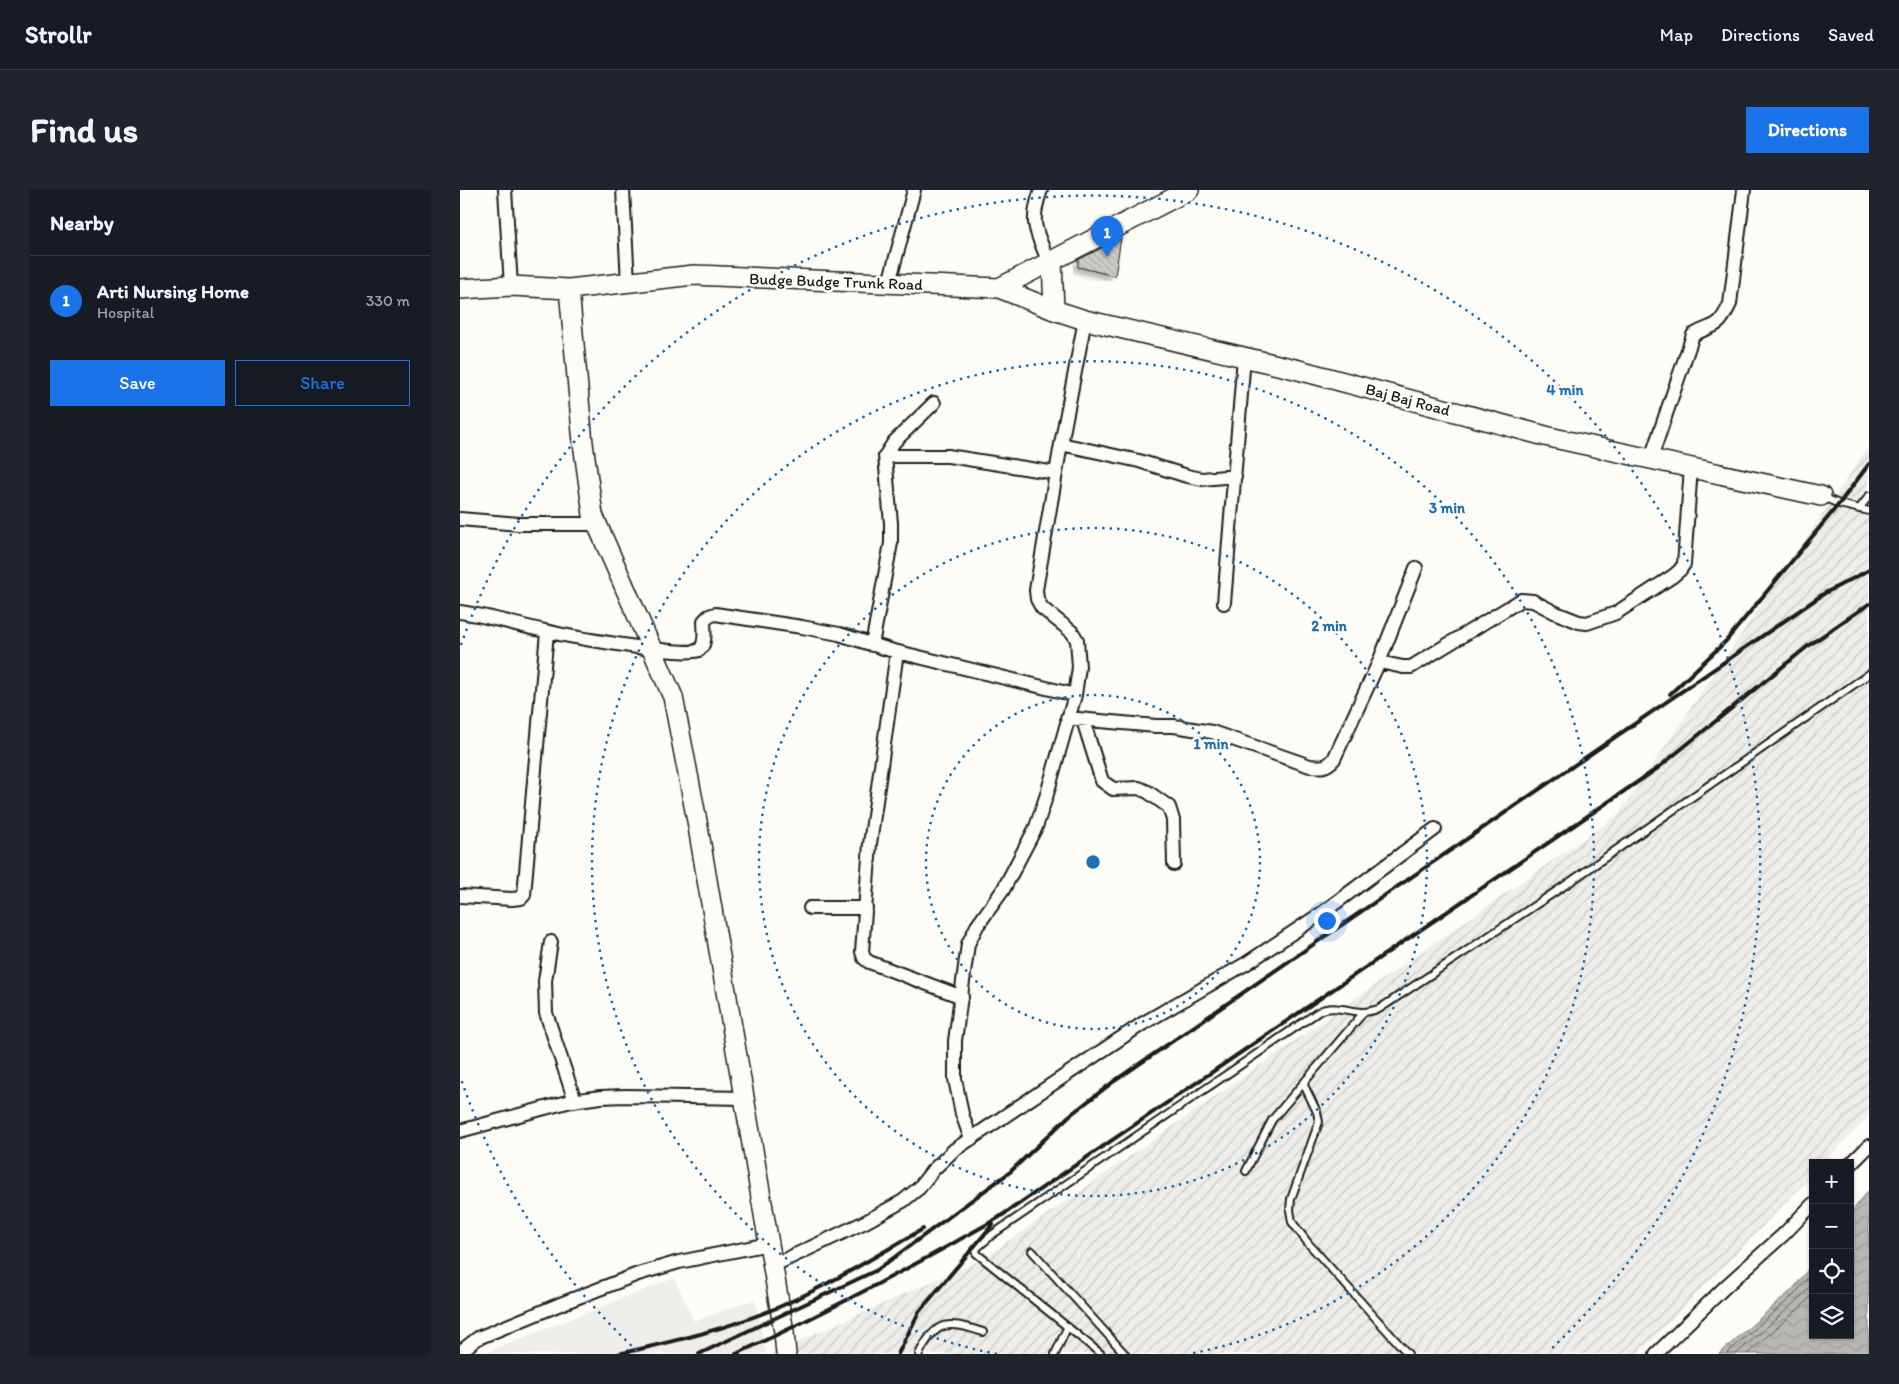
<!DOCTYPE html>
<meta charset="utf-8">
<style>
body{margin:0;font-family:Itim,sans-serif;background:#20242c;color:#f1f3f6}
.controls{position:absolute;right:15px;bottom:15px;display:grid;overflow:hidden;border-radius:0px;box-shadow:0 1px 4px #0004}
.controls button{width:45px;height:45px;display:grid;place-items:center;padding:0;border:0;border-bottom:1px solid #363941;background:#171b24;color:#f1f3f6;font:25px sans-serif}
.you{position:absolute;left:866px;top:730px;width:18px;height:18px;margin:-12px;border:4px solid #fff;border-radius:50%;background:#1a73e8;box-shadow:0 0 0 8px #1a73e833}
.badge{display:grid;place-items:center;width:32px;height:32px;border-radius:50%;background:#1a73e8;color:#fff;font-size:16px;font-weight:700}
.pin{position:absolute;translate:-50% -41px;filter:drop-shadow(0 1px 2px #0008)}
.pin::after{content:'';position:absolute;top:26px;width:18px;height:15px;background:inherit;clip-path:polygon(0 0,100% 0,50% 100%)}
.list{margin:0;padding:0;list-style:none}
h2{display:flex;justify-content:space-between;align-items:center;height:65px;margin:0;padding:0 20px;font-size:21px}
h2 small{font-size:16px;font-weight:400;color:#9ea1a6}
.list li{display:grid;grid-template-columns:32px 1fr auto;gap:15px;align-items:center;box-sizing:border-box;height:90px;padding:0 20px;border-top:1px solid #363941}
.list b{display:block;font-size:19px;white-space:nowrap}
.list p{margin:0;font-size:16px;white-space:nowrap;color:#9ea1a6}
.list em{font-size:16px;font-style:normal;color:#9ea1a6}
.actions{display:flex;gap:10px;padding:15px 20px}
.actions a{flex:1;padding:11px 0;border:1px solid #1a73e8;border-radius:0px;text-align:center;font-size:18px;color:#1a73e8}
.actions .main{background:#1a73e8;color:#fff}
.icon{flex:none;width:28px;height:28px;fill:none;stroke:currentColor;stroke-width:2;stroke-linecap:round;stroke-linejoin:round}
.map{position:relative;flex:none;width:1409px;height:1164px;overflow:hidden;border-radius:0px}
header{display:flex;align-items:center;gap:30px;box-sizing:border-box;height:70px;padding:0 25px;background:#171b24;border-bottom:1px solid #363941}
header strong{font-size:24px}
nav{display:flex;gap:28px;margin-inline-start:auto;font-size:18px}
.intro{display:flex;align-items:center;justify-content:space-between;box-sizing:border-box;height:120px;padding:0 30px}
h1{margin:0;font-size:35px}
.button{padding:12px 22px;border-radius:0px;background:#1a73e8;color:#fff;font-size:18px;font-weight:700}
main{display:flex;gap:30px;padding:0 30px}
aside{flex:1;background:#171b24;border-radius:0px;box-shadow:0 1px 4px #0004}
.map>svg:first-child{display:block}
.built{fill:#eeede9}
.industrial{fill:url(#industrial-furrows)}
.water{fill:url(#water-waves);stroke:#797876}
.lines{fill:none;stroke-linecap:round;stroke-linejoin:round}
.shore{stroke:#5a5a58;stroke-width:1}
.building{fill:url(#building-back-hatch);stroke:#1c1c1c;filter:url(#shadow)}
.lane-casing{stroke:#1c1c1c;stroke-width:10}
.street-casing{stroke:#1c1c1c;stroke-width:16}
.secondary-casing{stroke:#1c1c1c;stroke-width:22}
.lane{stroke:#fdfcf7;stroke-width:6}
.street{stroke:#fdfcf7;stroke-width:12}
.secondary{stroke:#fdfcf7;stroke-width:19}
.rail{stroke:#1c1c1c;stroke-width:4}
.ring{fill:none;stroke:#1f6fb2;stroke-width:2.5;stroke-dasharray:2.5 5}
.labels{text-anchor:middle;stroke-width:5;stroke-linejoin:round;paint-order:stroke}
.street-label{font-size:16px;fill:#1c1c1c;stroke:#fdfcf7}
.centre{fill:#1f6fb2;stroke:#fdfcf7;stroke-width:2.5}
.ring-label{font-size:15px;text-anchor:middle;font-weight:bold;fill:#1f6fb2;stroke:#fdfcf7;stroke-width:5;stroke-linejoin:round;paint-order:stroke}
</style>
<header>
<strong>Strollr</strong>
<nav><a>Map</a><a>Directions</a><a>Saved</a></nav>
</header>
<div class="intro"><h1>Find us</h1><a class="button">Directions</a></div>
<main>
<aside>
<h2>Nearby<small></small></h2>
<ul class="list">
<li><span class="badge">1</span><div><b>Arti Nursing Home</b><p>Hospital</p></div><em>330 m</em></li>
</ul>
<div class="actions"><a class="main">Save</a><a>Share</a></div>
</aside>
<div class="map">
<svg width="1409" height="1164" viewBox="0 0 1409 1164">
<defs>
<pattern id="industrial-furrows" width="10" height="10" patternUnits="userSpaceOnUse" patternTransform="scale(1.25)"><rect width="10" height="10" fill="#eeede9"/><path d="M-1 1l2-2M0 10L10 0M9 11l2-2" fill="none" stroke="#cccbc7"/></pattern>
<pattern id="water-waves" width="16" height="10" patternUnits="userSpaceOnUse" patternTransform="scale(1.25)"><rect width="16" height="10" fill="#b7b6b2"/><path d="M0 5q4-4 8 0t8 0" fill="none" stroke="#9d9c98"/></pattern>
<pattern id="building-back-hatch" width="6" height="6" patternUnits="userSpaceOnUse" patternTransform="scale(1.25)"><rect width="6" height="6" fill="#cccbc8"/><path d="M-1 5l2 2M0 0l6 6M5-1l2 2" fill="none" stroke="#afaeab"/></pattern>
<filter id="shadow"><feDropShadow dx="-4.5" dy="4.5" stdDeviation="2.5" flood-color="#0004"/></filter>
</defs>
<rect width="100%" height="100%" fill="#fdfcf7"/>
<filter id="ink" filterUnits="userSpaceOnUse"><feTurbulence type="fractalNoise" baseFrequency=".02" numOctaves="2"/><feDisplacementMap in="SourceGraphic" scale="10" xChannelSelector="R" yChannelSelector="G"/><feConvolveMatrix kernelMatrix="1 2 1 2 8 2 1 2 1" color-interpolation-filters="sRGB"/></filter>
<g filter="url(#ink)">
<path class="built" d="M214,1088L234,1131L295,1109L306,1164H22Z"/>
<path class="industrial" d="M1409,256V926L1363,973H1353V984L1178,1164H310L523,1069L1159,624Z"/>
<path class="water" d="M1409,1000V1164H1259L1333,1099L1353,1073V1145H1390V1024Z"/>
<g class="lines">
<path class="shore" d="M1266,1164L1336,1103L1353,1081
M1276,1164L1341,1107L1353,1092
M1287,1164L1345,1113L1353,1104"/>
</g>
<path class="building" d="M661,48L655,86L618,77V70Z"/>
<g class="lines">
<g class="lane-casing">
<path id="lane" d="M1363,307L1379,314L1409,321
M1399,319L1409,306
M843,893L857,922L859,932L831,1009L830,1020L832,1032L848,1053L948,1164
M786,981L812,930L904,822
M572,1061L665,1164
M459,1164C477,1129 488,1131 523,1142
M595,1164L607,1138
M641,1164L516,1063L517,1058L533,1044L858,822C872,814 887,821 903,822C908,822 914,820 919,819L1107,694L1409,484"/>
</g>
<g class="street-casing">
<path id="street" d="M45,0L51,96
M163,0L168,92
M581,0C569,33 576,42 589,72
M429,93L454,0
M601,254L679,271L727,286L742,289L775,286
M425,266H488L596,283
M1191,268L1233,145C1256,132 1257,141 1270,114L1284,0
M0,329L59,334H137
M764,413L784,167
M0,422C29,426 57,435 85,441C106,446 228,468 239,460C247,454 244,439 244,431L249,426L255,424L342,437L379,444L430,460L615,505
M412,455L431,353V333L425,266L434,252L474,213
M437,462L410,654L402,762L404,768L409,772L502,807
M919,472L943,477H951L1061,410L1073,411L1096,423L1119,432L1127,433L1156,423L1213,386L1220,380L1224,374L1231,277
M607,528L696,536H714L752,542L850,576C861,577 866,578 874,569L919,472L956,378
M623,530L642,591L653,599L679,598L688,602L709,617L713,630L714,674
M0,706L52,709L61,708L64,705L87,442
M350,718H406
M91,752L85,791L86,823L115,911
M0,941L111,911L141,907L165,906L284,908
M511,949L502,924L495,889V851L508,754L517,736L543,700L576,637L587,604L615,505L619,477L617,450L612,442L582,418L577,409L576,400L601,254L625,130
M1390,975L1409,956
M312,1076L407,1031L443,1011L459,998L473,980L494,960L682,834L787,773L862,723L975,639
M0,1162L18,1148L103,1113L178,1084L219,1072L309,1054
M1196,1164L1265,1097L1324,1044L1353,1014"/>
</g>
<g class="secondary-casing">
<path id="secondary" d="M592,70L594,120
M539,98L594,120L625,130L835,179L1089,247L1361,306
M0,99L51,96L109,99L234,85L539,98L729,0
M109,99L123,253L133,325L213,507L237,631L324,1142L326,1164"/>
</g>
<use href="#lane" class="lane"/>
<use href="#street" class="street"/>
<use href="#secondary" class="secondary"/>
<path class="rail" d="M1210,504L1266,451L1379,314L1409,274
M158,1164C212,1152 267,1139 319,1117C369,1095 416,1066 463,1039
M239,1164L417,1080L550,982L609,926L653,892L1365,403L1409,380
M276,1164C365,1123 452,1077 538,1028L1198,578L1348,456L1409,414
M438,1164L459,1122L533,1034"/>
</g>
</g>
<g class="ring">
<circle cx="633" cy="672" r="167"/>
<circle cx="633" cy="672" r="334"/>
<path d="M537 1164A501 501 0 1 1 729 1164"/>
<path d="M177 1161A668 668 0 0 1 1 889M1 455A668 668 0 1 1 1089 1161"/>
</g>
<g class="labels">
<g class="street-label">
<text transform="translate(376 91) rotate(2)" y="6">Budge Budge Trunk Road</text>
<text transform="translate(948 209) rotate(15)" y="6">Baj Baj Road</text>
</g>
</g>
<circle cx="633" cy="672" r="8" class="centre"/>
<g class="ring-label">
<text x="1105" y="205">4 min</text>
<text x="987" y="323">3 min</text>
<text x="869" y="441">2 min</text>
<text x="751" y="559">1 min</text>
</g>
</svg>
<div class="controls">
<button>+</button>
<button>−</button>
<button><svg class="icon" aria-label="locate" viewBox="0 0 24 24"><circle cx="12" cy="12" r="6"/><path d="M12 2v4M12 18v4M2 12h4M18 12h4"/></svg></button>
<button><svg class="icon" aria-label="layers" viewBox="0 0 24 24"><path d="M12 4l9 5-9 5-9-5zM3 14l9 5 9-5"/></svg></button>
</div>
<div class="you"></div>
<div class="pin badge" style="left:647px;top:67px">1</div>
</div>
</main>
